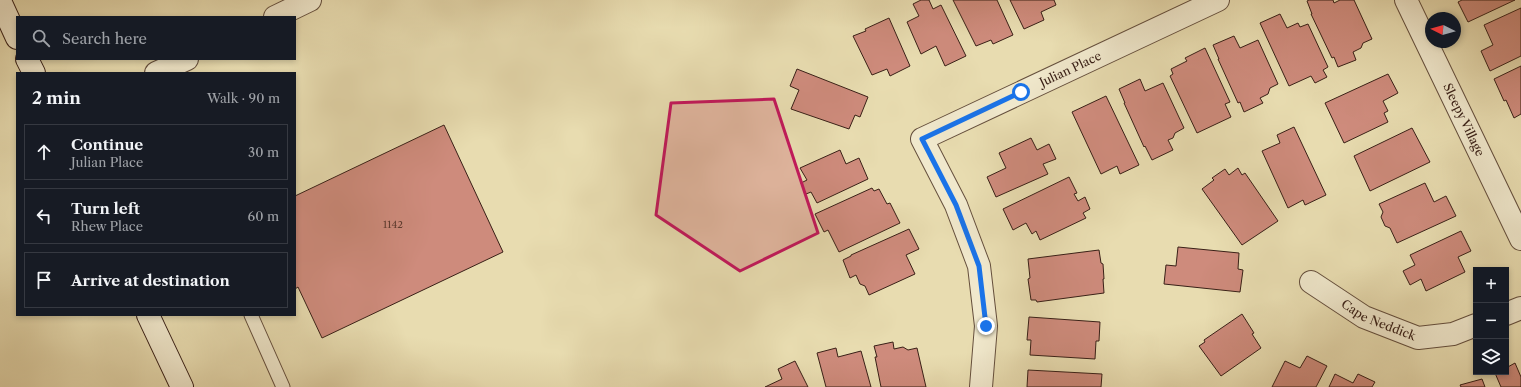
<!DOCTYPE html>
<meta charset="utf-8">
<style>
body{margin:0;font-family:"Libre Caslon Text",serif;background:#20242c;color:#f1f3f6}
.controls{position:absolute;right:12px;bottom:12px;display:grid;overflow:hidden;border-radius:0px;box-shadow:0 2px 6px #0003}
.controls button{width:36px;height:36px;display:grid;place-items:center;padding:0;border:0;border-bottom:1px solid #363941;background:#171b24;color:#f1f3f6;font:20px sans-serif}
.compass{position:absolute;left:1425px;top:12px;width:36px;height:36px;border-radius:50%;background:#171b24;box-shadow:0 2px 6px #0003;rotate:275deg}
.stop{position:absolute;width:12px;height:12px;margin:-9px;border:3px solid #1a73e8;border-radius:50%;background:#fff}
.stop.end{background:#1a73e8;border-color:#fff;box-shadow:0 1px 4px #0008}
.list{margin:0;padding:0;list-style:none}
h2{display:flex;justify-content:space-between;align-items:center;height:52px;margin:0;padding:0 16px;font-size:17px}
h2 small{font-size:13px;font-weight:400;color:#9ea1a6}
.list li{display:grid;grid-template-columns:26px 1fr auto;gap:12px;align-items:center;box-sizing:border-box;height:56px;margin:0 8px 8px;padding:0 8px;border:1px solid #363941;border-radius:0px}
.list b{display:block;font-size:15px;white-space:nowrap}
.list p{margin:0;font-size:13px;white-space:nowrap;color:#9ea1a6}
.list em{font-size:13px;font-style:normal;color:#9ea1a6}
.icon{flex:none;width:22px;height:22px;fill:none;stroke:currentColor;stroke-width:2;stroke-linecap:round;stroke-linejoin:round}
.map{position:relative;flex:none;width:1521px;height:387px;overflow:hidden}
.search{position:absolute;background:#171b24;box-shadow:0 2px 6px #0003;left:16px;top:16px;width:280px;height:44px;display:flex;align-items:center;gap:10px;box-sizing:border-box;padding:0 14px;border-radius:0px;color:#9ea1a6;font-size:15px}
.panel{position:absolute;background:#171b24;box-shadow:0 2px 6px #0003;left:16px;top:72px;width:280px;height:244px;border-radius:0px}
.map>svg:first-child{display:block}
.building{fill:#ce8b7c;stroke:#392017}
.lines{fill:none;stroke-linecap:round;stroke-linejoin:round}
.service-casing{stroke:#654f3d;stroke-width:15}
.minor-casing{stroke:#654f3d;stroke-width:24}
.secondary-casing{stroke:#392017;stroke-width:24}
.service{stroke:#f0e8cc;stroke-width:13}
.minor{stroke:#f0e8cc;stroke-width:22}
.secondary{stroke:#f0e8cc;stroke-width:22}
.route{stroke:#1a73e8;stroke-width:5}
.marked{fill:#c2185b;fill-opacity:0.2;stroke:#c2185b;stroke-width:3;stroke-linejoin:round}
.labels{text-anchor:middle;stroke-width:4;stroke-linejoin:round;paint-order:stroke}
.number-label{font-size:10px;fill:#5e3b30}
.street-label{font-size:12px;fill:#392017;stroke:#f0e8cc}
</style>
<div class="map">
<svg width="1521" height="387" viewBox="0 0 1521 387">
<rect width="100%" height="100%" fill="#e8dcb0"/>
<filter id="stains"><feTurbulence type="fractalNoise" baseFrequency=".005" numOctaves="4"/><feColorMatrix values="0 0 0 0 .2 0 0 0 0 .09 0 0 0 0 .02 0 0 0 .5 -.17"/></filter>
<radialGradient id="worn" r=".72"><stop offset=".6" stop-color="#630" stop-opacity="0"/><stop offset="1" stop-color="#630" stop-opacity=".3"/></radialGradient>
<path class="building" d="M921,0H929L933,9L941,5L966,56L945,66L936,46L921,54L907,22L919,16L913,4Z
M953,0H997L1013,35L993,44L991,40L976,46Z
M1010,0H1054L1056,5L1041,12L1044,20L1024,29Z
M1309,0H1333L1334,3L1340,0H1354L1372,39L1363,43L1361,48L1353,52L1356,60L1338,67L1334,57L1332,58L1311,14H1312L1307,1Z
M1462,0H1515L1468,22L1458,2Z
M1521,8V56L1490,71L1481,51L1493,45L1484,25Z
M1280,14L1287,28L1298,23L1300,27L1308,24L1328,67L1323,70L1327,77L1315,83L1311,76L1289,86L1260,23Z
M889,18L910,66L890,76L887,69L872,75L853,36L866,31L865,29Z
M1234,36L1240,48L1258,40L1278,84L1270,88L1268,94L1260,98L1263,103L1244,112L1240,102L1238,103L1218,59H1219L1213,45Z
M1205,48L1230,102L1225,104L1231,117L1197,133L1170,76L1173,74L1171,69L1187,61L1185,58Z
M1521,66V114L1514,118L1506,100L1504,101L1494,79Z
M797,69L868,97L860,117L855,115L849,129L791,109L799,90L790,86Z
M1388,74L1398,93L1383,101L1388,111L1384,113L1388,122L1344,143L1325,103Z
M1140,79L1145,91L1163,83L1184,128L1175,133L1173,138L1168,140L1173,150L1152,160L1145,146L1144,147L1124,103H1125L1119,89Z
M1106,96L1139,165L1120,174L1117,166L1101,174L1072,112Z
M444,125L503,252L322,338L298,287L295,289V196Z
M1294,127L1326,195L1305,205L1303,200L1288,208L1262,151L1280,143L1277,135Z
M1412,128L1430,162L1370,191L1354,156Z
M1031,138L1037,150L1049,144L1056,159L1043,164L1048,174L996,197L987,177L1006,168L999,153Z
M840,150L846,164L859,158L868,179L817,203L811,192L806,194L801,183L807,180L800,168Z
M1238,168L1242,175L1245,173L1278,221L1242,245L1202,189L1214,180L1212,178L1225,169L1229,175Z
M1069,177L1077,193L1074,194L1078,201L1085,197L1090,209L1083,213L1086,218L1040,240L1036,231L1032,234L1026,223L1013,230L1003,209Z
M1425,183L1434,202L1446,196L1456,216L1397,243L1390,228L1385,226L1381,217L1383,212L1379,204Z
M872,188L874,191L879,189L887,204L890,203L900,223L839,252L828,230L824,232L815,214Z
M909,229L919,249L906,255L915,274L869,295L865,286L860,284L856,275L850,278L843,260L851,256V255Z
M1461,231L1471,251L1458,257L1465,272L1426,291L1421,279L1410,285L1403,271L1415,265L1410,255Z
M1178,247L1239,253L1238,269L1243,270L1240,292L1164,284L1166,265L1176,266Z
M1099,250L1101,263L1103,264L1104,279H1103L1104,293L1037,302L1036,300H1031L1028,279L1030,278L1028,259Z
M1242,314L1254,333L1252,334L1261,348L1221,376L1199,346L1205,342L1204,340Z
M1029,317L1100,322L1099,341H1096L1095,359L1030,355L1031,340H1027Z
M893,342L894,349L903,347L908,350L917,348L926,387H881L875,357H877L874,346Z
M836,348L838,357L861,351L871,387H826L817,353Z
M1307,356L1327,366L1316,387H1272L1285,361L1300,368Z
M795,361L808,387H765L782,379L778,369Z
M1515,363L1521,377V387H1501L1495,373L1506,372V368Z
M1028,370L1102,374L1101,387H1027Z
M1335,374L1353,383L1358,374L1375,382L1372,387H1329Z
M1482,379L1485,387H1461L1460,385Z"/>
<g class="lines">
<g class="service-casing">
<path id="service" d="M251,315L283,387"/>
</g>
<g class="minor-casing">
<g id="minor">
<path id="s1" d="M1406,0L1521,239"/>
<path d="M275,17L310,0"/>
<path d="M156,73L187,59"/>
<path id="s2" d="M1311,282L1364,317L1418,338L1453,334L1476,325"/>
<path d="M1506,314L1521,308"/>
<path id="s3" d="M981,387L986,326L979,266L956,205L922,139L1218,0"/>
</g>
</g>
<g class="secondary-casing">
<path id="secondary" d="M0,1L17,38
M27,59L34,73
M148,315L182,387"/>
</g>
<use href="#service" class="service"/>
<use href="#minor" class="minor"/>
<use href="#secondary" class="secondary"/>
</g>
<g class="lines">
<path class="route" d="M986,326L979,266L956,205L922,139L1021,92"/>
</g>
<path class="marked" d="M774,99L818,233L740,271L656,215L671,103Z"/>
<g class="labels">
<g class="number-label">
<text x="393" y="228">1142</text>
</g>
<g class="street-label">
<text dy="4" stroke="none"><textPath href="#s3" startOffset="425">Julian Place</textPath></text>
<text dy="4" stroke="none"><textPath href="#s1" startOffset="133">Sleepy Village</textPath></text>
<text dy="4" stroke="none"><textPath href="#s2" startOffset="78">Cape Neddick</textPath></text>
</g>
</g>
<rect width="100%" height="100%" filter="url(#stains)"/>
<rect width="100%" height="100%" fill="url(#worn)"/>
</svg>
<div class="controls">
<button>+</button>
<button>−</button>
<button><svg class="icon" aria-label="layers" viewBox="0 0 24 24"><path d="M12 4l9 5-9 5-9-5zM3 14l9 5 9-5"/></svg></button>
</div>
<svg class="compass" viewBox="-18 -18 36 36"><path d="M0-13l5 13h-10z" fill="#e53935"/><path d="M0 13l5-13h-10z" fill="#9ea1a6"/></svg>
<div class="stop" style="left:1021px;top:92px"></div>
<div class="stop end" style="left:986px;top:326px"></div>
<div class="search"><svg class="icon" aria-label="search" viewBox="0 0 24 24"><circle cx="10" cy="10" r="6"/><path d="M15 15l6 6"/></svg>Search here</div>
<section class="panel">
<h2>2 min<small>Walk · 90 m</small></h2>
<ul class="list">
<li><svg class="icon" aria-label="ahead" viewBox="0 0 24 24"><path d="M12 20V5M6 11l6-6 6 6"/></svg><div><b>Continue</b><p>Julian Place</p></div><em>30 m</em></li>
<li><svg class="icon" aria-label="left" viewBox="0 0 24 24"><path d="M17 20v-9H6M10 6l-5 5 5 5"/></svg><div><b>Turn left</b><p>Rhew Place</p></div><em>60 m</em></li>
<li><svg class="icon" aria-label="arrive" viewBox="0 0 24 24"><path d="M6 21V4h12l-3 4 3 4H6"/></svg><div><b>Arrive at destination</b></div></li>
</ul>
</section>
</div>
